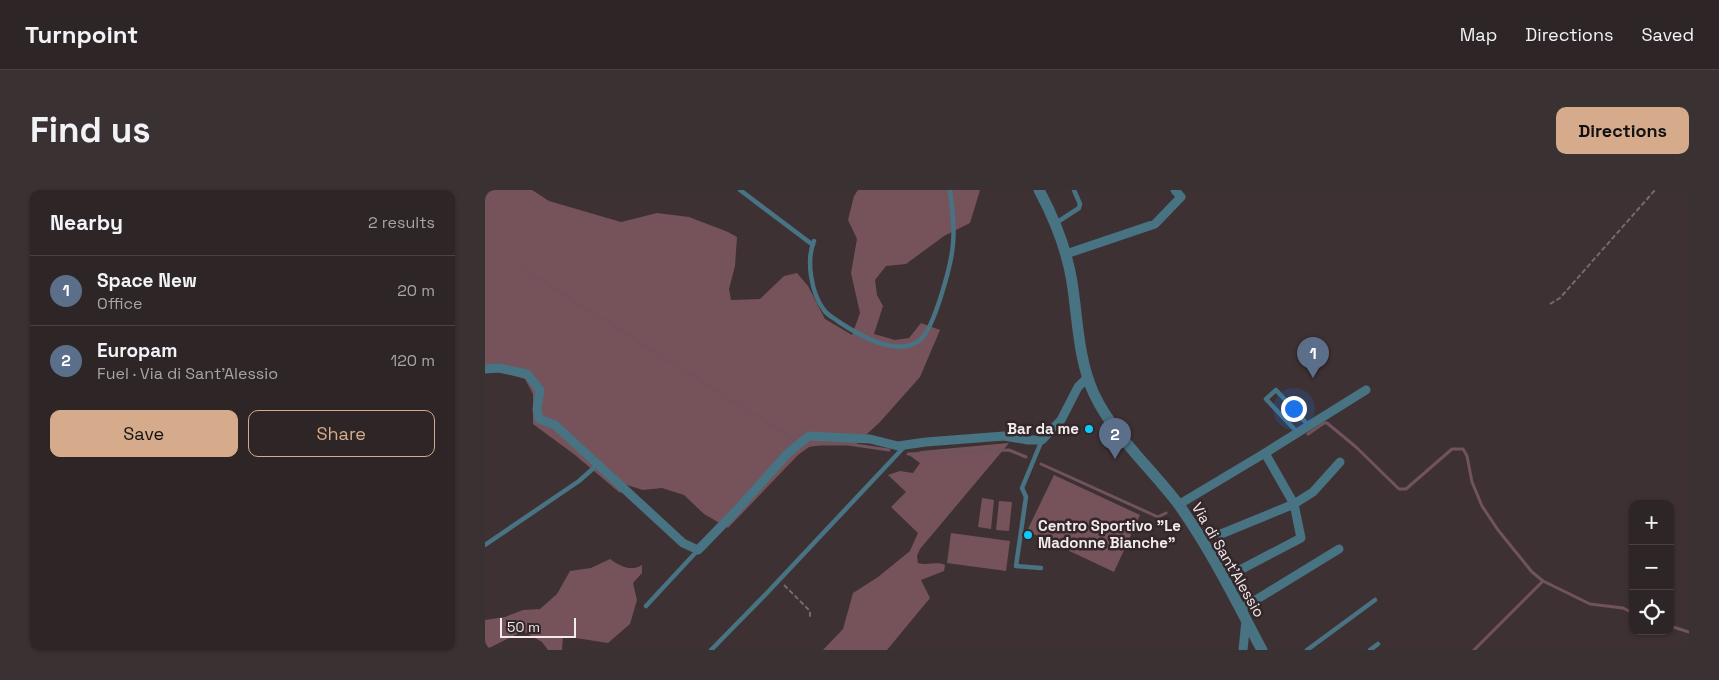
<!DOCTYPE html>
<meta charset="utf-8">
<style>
body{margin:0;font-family:"Space Grotesk",sans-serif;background:#3a3133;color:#f1f3f6}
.controls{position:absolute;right:15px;bottom:15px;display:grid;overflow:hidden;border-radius:10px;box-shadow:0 1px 4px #0004}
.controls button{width:45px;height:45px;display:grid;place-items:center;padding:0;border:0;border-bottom:1px solid #494244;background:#2e2527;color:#f1f3f6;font:25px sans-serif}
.scale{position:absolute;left:15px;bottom:12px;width:76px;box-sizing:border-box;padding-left:5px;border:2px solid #f2eaec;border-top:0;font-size:14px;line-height:18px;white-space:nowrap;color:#f2eaec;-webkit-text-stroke:4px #33272a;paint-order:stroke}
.you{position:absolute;left:808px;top:218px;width:18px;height:18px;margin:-12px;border:4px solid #fff;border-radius:50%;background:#1a73e8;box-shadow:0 0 0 8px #1a73e833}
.badge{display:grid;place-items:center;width:32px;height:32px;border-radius:50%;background:#d6ab8b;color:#fff;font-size:16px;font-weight:700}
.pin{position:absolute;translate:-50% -41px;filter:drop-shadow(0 1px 2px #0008)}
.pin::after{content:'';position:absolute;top:26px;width:18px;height:15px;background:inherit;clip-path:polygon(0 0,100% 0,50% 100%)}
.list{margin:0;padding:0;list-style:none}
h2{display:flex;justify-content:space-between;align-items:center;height:65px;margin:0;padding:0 20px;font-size:21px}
h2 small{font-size:16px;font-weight:400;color:#a7a5a7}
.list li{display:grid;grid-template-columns:32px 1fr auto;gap:15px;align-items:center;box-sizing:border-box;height:70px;padding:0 20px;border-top:1px solid #494244}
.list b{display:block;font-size:19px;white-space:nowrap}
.list p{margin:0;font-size:16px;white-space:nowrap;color:#a7a5a7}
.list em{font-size:16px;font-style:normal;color:#a7a5a7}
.actions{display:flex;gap:10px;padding:15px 20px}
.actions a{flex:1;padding:11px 0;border:1px solid #d6ab8b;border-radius:10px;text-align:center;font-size:18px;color:#d6ab8b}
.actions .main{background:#d6ab8b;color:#111}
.icon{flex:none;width:28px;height:28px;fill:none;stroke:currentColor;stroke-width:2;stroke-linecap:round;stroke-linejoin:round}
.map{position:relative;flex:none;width:1204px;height:460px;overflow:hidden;border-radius:10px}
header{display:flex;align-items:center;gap:30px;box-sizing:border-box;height:70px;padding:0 25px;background:#2e2527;border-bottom:1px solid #494244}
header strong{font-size:24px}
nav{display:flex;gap:28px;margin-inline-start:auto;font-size:18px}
.intro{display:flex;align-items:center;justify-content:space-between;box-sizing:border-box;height:120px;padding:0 30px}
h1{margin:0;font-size:35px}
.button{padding:12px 22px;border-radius:10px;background:#d6ab8b;color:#111;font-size:18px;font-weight:700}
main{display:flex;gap:30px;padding:0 30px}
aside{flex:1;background:#2e2527;border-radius:10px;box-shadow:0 1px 4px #0004}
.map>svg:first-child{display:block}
.green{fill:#76525a}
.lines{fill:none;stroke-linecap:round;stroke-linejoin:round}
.stream{stroke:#70535c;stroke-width:3}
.path{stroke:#756a6d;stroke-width:2;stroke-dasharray:5 2.5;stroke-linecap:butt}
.service{stroke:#477383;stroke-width:4.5}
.minor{stroke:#477383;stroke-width:9}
.tertiary{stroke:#477383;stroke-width:11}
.poi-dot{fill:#0bcafa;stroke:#33272a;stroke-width:2}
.labels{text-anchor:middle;stroke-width:5;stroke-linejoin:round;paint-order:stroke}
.poi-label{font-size:15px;font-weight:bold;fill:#f2eaec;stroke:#33272a;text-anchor:end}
.street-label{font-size:15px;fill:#f2eaec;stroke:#33272a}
</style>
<header>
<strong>Turnpoint</strong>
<nav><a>Map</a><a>Directions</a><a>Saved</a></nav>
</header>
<div class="intro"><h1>Find us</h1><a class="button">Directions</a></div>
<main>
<aside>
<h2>Nearby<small>2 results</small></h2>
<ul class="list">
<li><span class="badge" style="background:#5c6f8a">1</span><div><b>Space New</b><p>Office</p></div><em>20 m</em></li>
<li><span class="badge" style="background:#5c6f8a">2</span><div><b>Europam</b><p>Fuel · Via di Sant'Alessio</p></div><em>120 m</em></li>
</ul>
<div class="actions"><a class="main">Save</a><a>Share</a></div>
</aside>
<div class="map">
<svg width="1204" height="460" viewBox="0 0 1204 460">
<rect width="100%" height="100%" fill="#3e3134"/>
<path class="green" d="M0,0H47L64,11L136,32L172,23L204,27L243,42L252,47L250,76L244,99L246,110L275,109L299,86L312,83L323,96L340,129L367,145L375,123L366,83L372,49L363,30L369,6L373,0H495L485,33L459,46L421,74L401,76L390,90L392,105L398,116L389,144L410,150L424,148L436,133L455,140L435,187L395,232L370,255L343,254L324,257L313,265L243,338L219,324L199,305L177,298L158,300L142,295L135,303L90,265L48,234V204L40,189L20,183L0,181Z
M524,253L435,359L432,366L433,373C443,376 451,371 460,375L459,381L436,390L445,408L402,460H338L358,439L368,403L393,387L425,361L433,343L406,317L421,302L403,285L415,281L428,283L435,273L424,265L436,261Z
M569,285L655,325L629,382L542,341Z
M497,308L509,310L506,339L493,337Z
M514,311L527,312L524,341L511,340Z
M466,343L525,351L521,381L462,373Z
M125,369C135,376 145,382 157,375V383L148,393L152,410L145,434L123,453L78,446L77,460H63L57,452L38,441L0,460V430L20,427L38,420L55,419L72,404L85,381L106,378Z"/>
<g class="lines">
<path class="stream" d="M35,77L313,252
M823,244L839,233H842L871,257L914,299H921L967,259H978L982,266L987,292L997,316L1013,340L1047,382L1058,391L1105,414L1138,418L1148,423
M319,254H363L404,260
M423,264L524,260L541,267
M556,274L673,327L681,323
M1185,436L1204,442
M989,460L1058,391"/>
<path class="path" d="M1065,114L1075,108L1170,0
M299,395L325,421V428"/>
<path class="service" d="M255,0L328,55
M571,33L594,18L595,14L589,0
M329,51C321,70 326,103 339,120C342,125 349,128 354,132C374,145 412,168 435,150C449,139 467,73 468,53C470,36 467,17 465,0
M812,242L781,209L791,200L824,236
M0,355L94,291L112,275
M556,378L531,376L541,307L537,298L557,250
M161,416L213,360
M226,460L281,404L420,256
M822,460L890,410
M885,460L893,454"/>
<path class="minor" d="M581,64L670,34L696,7L690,0
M0,179L14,178L42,184L55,200L52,219L54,229L70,235L198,353L213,360L250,322L303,263L324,246L385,249L413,256L441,252L519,246L543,250H557L576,230L593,197L602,188
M780,263L809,314L828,302L855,272
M693,315L780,263L881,200
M736,344L809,314L816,348L753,381
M756,419L854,359
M758,460L761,430"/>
<path class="tertiary" d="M554,0C569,28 582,61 587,92C593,130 593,169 609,204C629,246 666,278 694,315C726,360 751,411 777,460"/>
</g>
<g class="poi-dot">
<circle cx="604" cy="239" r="5"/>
<circle cx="543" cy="345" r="5"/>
</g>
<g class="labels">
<g class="poi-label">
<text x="594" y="244">Bar da me</text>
<text x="553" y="341" text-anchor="start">Centro Sportivo "Le<tspan x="553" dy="17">Madonne Bianche"</tspan></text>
</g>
<g class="street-label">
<text transform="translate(743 370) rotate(60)" y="5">Via di Sant'Alessio</text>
</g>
</g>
</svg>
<div class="controls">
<button>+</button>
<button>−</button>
<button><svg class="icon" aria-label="locate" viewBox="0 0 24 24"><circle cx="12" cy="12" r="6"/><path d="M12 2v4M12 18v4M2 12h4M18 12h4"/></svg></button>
</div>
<div class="scale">50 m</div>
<div class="you"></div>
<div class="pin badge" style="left:828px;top:188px;background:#5c6f8a">1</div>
<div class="pin badge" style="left:630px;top:269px;background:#5c6f8a">2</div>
</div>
</main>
